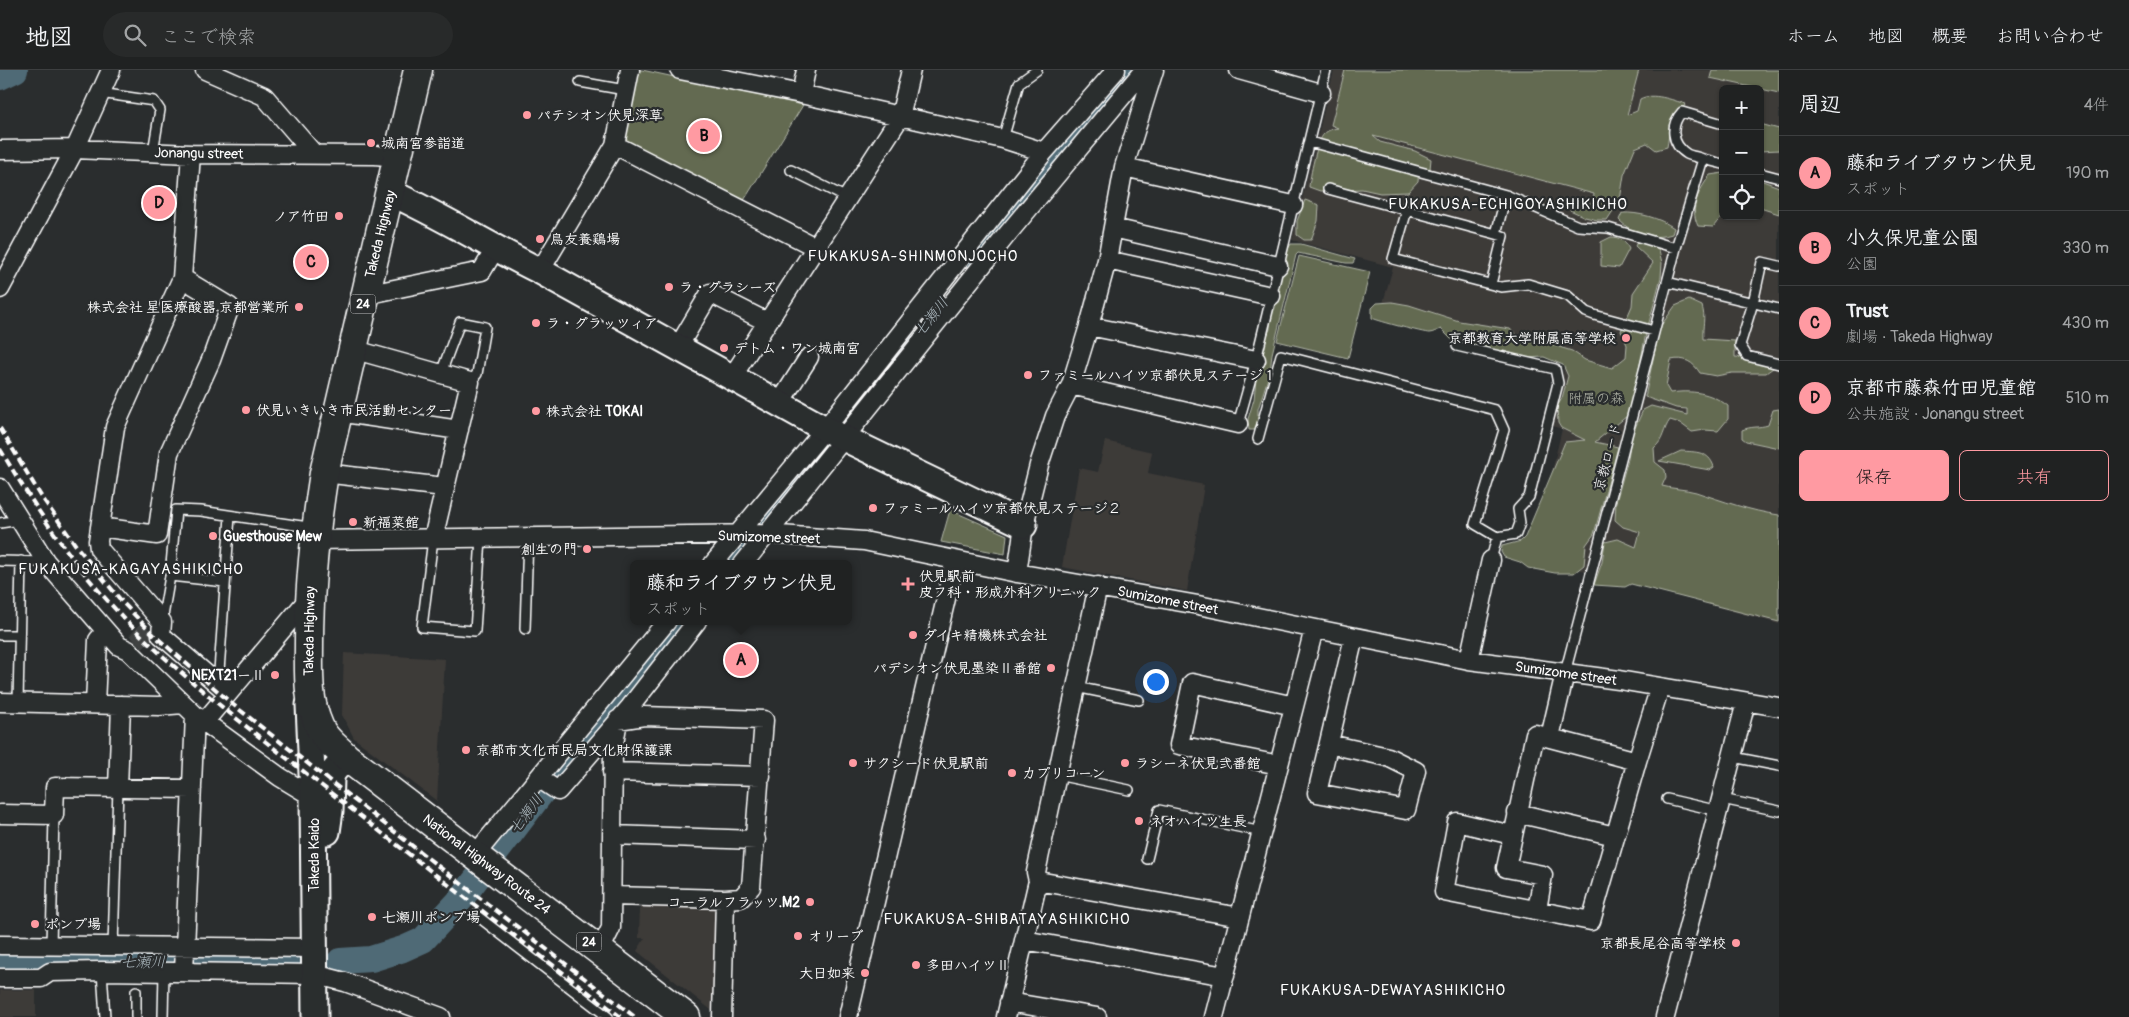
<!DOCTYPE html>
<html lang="ja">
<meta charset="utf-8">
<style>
body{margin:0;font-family:Pangolin,"Klee One",sans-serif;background:#282a2a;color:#f1f3f6}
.controls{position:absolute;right:15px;top:15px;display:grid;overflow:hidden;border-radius:8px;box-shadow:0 1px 4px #0004}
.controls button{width:45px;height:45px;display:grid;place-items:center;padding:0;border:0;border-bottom:1px solid #3d3f40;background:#202222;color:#f1f3f6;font:25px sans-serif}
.you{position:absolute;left:1155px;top:611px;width:18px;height:18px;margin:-12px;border:4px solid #fff;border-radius:50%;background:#1a73e8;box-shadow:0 0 0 8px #1a73e833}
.badge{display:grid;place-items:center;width:32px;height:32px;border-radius:50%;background:#ff9aa2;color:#111;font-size:16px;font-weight:700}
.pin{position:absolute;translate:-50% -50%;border:2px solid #fff;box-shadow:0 1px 5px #0006}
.popup{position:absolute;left:630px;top:490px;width:222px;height:65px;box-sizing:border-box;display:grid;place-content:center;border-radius:8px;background:#202222;filter:drop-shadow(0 1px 4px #0005);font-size:16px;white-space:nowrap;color:#a2a4a5}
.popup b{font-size:19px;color:#f1f3f6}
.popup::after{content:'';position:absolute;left:50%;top:100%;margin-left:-10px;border:10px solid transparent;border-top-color:#202222}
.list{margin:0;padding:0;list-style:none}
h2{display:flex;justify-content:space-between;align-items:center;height:65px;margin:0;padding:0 20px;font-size:21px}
h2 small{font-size:16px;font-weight:400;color:#a2a4a5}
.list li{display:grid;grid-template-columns:32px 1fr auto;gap:15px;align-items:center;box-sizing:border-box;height:75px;padding:0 20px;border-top:1px solid #3d3f40}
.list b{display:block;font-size:19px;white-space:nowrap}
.list p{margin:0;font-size:16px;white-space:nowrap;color:#a2a4a5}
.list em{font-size:16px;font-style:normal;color:#a2a4a5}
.actions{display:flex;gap:10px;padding:15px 20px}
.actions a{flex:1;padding:11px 0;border:1px solid #ff9aa2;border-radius:8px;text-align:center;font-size:18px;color:#ff9aa2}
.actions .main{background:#ff9aa2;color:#111}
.icon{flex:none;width:28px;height:28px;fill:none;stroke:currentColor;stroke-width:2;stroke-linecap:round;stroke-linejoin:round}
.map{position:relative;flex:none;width:1779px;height:947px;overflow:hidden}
header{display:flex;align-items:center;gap:30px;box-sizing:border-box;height:70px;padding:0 25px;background:#202222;border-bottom:1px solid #3d3f40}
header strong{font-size:24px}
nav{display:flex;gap:28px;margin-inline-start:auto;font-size:18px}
.search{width:350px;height:45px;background:#282a2a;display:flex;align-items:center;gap:12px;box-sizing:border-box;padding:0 18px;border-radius:28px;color:#a2a4a5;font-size:19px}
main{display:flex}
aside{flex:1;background:#202222}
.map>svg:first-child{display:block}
.built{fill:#3e3b39;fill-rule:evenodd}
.green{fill:#636b51;stroke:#b1b5a8}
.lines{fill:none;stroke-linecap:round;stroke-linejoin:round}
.river{stroke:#506a76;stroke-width:26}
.street-tunnel{stroke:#3f4243;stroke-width:18;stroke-dasharray:18 9;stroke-linecap:butt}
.lane-casing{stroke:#fff;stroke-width:12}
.street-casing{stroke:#fff;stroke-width:21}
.secondary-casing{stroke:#fff;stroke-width:29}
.highway-casing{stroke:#fff;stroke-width:31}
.lane{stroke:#2a2d2e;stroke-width:9}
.street{stroke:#2a2d2e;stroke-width:18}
.secondary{stroke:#2a2d2e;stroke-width:25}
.highway{stroke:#2a2d2e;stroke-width:28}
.rail{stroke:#fff;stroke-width:4;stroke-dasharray:8 4;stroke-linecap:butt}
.poi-dot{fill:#ff9aa2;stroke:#2a2d2e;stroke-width:2}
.labels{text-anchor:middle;stroke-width:4.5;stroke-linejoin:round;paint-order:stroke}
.shield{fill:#2a2d2e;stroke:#bfc0c0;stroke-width:1}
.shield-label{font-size:12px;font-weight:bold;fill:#fff}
.poi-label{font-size:14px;font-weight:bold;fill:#fff;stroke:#2a2d2e;text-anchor:start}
.street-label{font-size:14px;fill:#fff;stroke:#2a2d2e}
.park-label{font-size:14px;fill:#b1b5a8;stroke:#2a2d2e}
.neighbourhood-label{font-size:15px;letter-spacing:1px;fill:#fff;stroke:#2a2d2e}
.water-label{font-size:15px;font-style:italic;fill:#a8b4ba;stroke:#2a2d2e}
</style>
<header>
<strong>地図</strong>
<div class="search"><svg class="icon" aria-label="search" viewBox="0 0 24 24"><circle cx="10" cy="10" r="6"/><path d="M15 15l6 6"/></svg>ここで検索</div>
<nav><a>ホーム</a><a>地図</a><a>概要</a><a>お問い合わせ</a></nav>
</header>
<main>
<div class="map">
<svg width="1779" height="947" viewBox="0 0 1779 947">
<rect width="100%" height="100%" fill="#2a2d2e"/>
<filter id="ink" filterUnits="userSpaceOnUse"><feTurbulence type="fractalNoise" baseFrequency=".02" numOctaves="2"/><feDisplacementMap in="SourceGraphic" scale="10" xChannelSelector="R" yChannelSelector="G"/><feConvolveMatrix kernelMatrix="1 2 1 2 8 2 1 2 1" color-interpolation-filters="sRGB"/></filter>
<g filter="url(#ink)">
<path class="built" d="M1334,0H1779V554L1591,502L1531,490L1562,359L1552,356L1565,292L1380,244L1393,197L1292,170ZM1723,19H1760V146H1723Z
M1105,371L1152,382L1148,403L1204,415L1187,521L1062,497L1079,398L1098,402Z
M344,583L445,589L437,731L354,668L342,645Z
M640,836H710L719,843L715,943L637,881L645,868H639Z
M0,920H36V947H0Z"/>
<path class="green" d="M637,0H642L803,35L743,132L629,77L623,63Z
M1345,0H1639L1627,45L1637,41L1640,29C1653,22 1672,30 1686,34C1670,52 1671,53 1667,77L1656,80L1647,73L1635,78L1624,105L1620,130L1607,150H1597L1585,147L1570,140L1575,134H1589L1593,130L1594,124L1373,66L1380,72L1415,81L1431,89L1430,99L1419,98L1418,111L1408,122L1380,123L1362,119L1320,121L1309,117C1310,107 1317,70 1324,64C1328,60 1332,59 1338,58L1331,55Z
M1712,0H1779V23L1710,8Z
M1760,54L1779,59V80L1760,81Z
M1723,103V145L1713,157L1698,156C1689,137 1699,121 1710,105Z
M1760,110L1779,117V144L1760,138Z
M1305,130L1319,135L1318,151L1311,170H1304L1297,165V151Z
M1622,143C1638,142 1660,148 1674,158L1672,164C1652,170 1634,165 1619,150Z
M1611,167C1620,167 1625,171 1629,179L1619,198L1601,196V172Z
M1638,170L1650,173L1659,180L1662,193L1661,207L1645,268L1633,330L1627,346L1595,372L1618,377L1594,464L1586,475L1584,495L1574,503H1555L1528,498L1520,492L1504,487L1501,482L1502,476L1521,471L1525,467L1565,372L1585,370L1561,358L1558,353L1557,337L1562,328L1568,306L1563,295L1544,287L1526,288L1504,281L1479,278L1451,269L1441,259C1438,260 1433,263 1429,263C1424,263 1378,251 1372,248V238L1377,233L1392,232L1409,235L1459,251L1510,259L1524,271H1540L1572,281L1585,290L1612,298L1626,287L1627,275L1621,261L1632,236L1633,223L1653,193L1635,176Z
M1291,174H1301L1355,189L1353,193H1346L1298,183L1296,185L1272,284L1270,302L1258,339V349L1255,360H1249L1248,349L1254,329L1256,309L1262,293L1263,275L1270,259V246L1275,238L1277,217L1288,179Z
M1299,186L1370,202L1348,288L1277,271Z
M1689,230L1702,236C1706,249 1702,255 1703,269L1735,271V287L1763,289L1773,298L1766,303H1732L1716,306L1700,303C1693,292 1685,287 1671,290L1666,316L1670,323C1692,320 1710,322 1728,336V349L1718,361L1705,360L1692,362L1680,353L1670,350C1663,359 1664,370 1654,378L1655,392L1665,400L1666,407L1662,416C1673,419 1685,419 1696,422C1723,431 1750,441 1779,445V552L1631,514L1625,517L1594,515L1602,492L1605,472L1618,469L1636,477L1640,462L1623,457L1615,450L1616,432L1628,389L1631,367L1643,340L1651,336L1687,345V339L1676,338L1645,327L1660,257L1675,236Z
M1779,339V378L1746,371L1742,368V360C1751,356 1759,358 1768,355L1773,340Z
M1681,381C1696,382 1709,381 1714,397L1710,400L1659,391Z
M950,440L1007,465L1005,484L941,472Z"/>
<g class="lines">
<path class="river" d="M0,7L15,0
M977,188L1130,0
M732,494L736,485L790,414L906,277
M340,891L371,889L403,879L423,870L461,829L552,709L568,692L624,621L636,611L684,551
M0,893L287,892"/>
<path class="street-tunnel" d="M136,572L150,557"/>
<g class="lane-casing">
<path id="lane" d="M580,12L625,20
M100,23L154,31L160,40L153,82
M1003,69L1019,13L1037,0
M1310,72L1506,125L1578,156L1608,158L1676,178
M1703,89C1698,87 1691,86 1687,84C1671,74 1670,55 1682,42L1723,54
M791,100L847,128
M1760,103L1779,108
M1328,119L1496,164
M1407,140L1393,189L1501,217L1528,214L1568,226L1586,242L1594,245L1654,261
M1779,196L1762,192L1753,233L1740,275L1747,286L1779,294
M1667,212L1779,239
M1491,214L1503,166L1496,164L1506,125
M441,303L460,252L485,257L477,304L470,312
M1238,354L1256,290L1326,0
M1258,369L1281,285L1495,340L1504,360L1475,454L1497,467L1516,464L1520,453L1518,439L1529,427L1558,313L1555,299L1457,276
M0,453L20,450
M433,469L422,557L475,561L481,468
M1491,490L1497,467
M0,491L46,492
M170,506L225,512
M162,552L170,506L176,440L201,441L315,458
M525,559L528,467
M0,565H19
M1565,603L1676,178L1703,89L1723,94
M218,615L230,446
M1076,617L1139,630
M18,632L21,491
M1733,687L1779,696
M1057,705L1129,720
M1667,729L1719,741
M1722,729L1779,741
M1147,789L1159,740L1262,762
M476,845L608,947
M51,876L54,745
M113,876L118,718
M102,901L105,947
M136,921V947
M163,947L164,902"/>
</g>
<g class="street-casing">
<path id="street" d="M205,0L264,26L314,84
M680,0L801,24L1003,69L1044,82
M1239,0L1321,23
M801,24L806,0
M615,75L815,177
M0,80L75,79L191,84L375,85L398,87
M191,84L182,208L115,357L98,471L99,479L162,552L161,565L228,623
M1124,97L1293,135
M1113,158L1278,196
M1107,190L1271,226
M540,201L615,75L630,0
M0,219L75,79L111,0
M365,225L482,201L495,179
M1089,256L1256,290
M678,277L710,223L767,252
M352,279L470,312L433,469
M732,307L900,47L911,0
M1071,315L1238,354
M779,334L809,287
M338,342L459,360
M324,403L444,417
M0,418L46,492L119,576L128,580L195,645L280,707L313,727
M100,457L157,465L169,383L211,290L230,237L182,208
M313,470L766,464L864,471L1017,503L1198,535L1469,590L1619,610L1779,637
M713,494L825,359L1044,82L1116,0
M743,494L1005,167L1144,0
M1017,503L1024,455L1039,395L1055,346L1071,315L1089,256L1107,190L1124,97L1154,0
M1469,590L1491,490
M0,632L159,636L183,634
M95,634L98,570L106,561
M205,651L309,528
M1550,667L1565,603
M1329,674L1388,687L1416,701L1406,740L1317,723L1354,567
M1637,691L1660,617
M1279,695L1179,675L1192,613L1294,636
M612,702L761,706
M540,709L558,721L630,637L697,551
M118,718L121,635
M1517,743L1615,766
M0,744L54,745L55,717L192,719
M613,765L756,770
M1512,765L1457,752L1444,822L1591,851L1637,691L1535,664L1506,798L1543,805L1537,840
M475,785L667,551
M1038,811L1240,847
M612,826L725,829
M1024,870L1225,906
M0,875L314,878
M600,880L611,858L613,680L618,650L644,646L764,650L751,817L741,828L725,829L722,947
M184,902L195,645
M0,908H41L50,902L102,901L314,904L345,912L441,947
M1009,932L1097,947
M848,947L955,490
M1006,947L1038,811L1036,802L1098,516
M1214,947L1314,559
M1665,947L1746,632"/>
</g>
<g class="secondary-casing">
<path id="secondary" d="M391,123C442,146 489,176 540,201L825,359L1024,455
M309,635L313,727L315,947
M327,762L330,741L331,708L333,702L346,687"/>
</g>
<g class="highway-casing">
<path id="highway" d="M418,0L324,403C315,460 309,515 309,573C309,602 307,629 319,656C324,669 336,677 346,687L686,947"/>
</g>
<use href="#lane" class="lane"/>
<use href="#street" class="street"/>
<use href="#secondary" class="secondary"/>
<use href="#highway" class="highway"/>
<path class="rail" d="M0,358L41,426L77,477L124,534L154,565L231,633L429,789L635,947
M0,379C34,436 71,492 117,541C181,609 258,665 331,723C427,799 524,873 621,947"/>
</g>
</g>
<g class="poi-dot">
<circle cx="527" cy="45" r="5"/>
<circle cx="371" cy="73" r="5"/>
<circle cx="339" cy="146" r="5"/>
<circle cx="540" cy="169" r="5"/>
<circle cx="669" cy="217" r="5"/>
<circle cx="299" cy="237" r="5"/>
<circle cx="536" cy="253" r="5"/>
<circle cx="1626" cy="268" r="5"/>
<circle cx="724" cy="278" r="5"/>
<circle cx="1028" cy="305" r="5"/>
<circle cx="246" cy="340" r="5"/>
<circle cx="536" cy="341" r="5"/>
<circle cx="873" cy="438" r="5"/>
<circle cx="353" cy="452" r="5"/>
<circle cx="213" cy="466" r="5"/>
<circle cx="587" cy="479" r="5"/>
<path d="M905.5 506.5h5v5h5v5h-5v5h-5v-5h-5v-5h5z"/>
<circle cx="913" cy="565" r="5"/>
<circle cx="1051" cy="598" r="5"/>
<circle cx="275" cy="605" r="5"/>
<circle cx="466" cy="680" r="5"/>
<circle cx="853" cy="693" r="5"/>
<circle cx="1125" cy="693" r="5"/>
<circle cx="1012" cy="703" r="5"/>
<circle cx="1139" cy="751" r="5"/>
<circle cx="810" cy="832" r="5"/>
<circle cx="372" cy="847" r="5"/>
<circle cx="35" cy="854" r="5"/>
<circle cx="798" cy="866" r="5"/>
<circle cx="1736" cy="873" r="5"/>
<circle cx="916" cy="895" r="5"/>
<circle cx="865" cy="903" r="5"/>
</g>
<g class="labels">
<g class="shield">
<rect x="350.5" y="224.5" width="25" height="19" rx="4"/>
<rect x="576.5" y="862.5" width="25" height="19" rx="4"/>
</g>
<g class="shield-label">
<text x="363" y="238">24</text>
<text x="589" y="876">24</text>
</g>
<g class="poi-label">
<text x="537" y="50">パテシオン伏見深草</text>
<text x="381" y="78">城南宮参詣道</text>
<text x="329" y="151" text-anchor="end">ノア竹田</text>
<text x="550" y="174">鳥友養鶏場</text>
<text x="679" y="222">ラ・グラシーズ</text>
<text x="289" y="242" text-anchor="end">株式会社 星医療酸器 京都営業所</text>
<text x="546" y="258">ラ・グラッツィア</text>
<text x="1616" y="273" text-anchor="end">京都教育大学附属高等学校</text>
<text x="734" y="283">デトム・ワン城南宮</text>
<text x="1038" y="310">ファミールハイツ京都伏見ステージ１</text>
<text x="256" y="345">伏見いきいき市民活動センター</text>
<text x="546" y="346">株式会社 TOKAI</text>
<text x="883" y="443">ファミールハイツ京都伏見ステージ２</text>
<text x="363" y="457">新福菜館</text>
<text x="223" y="471">Guesthouse Mew</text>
<text x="577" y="484" text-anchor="end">創生の門</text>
<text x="919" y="511">伏見駅前<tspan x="919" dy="16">皮フ科・形成外科クリニック</tspan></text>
<text x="923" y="570">ダイキ精機株式会社</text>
<text x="1041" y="603" text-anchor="end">パデシオン伏見墨染Ⅱ番館</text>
<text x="265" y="610" text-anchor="end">NEXT21ーⅡ</text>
<text x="476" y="685">京都市文化市民局文化財保護課</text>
<text x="863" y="698">サクシード伏見駅前</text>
<text x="1135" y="698">ラシーネ伏見弐番館</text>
<text x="1022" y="708">カプリコーン</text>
<text x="1149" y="756">ネオハイツ生長</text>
<text x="800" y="837" text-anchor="end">コーラルフラッツ.M2</text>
<text x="382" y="852">七瀬川ポンプ場</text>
<text x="45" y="859">ポンプ場</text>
<text x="808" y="871">オリーブ</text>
<text x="1726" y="878" text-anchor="end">京都長尾谷高等学校</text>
<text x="926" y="900">多田ハイツⅡ</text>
<text x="855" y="908" text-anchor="end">大日如来</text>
</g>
<g class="street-label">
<text transform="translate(199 83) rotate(1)" y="5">Jonangu street</text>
<text transform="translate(380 164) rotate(-76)" y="5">Takeda Highway</text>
<text transform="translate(1607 387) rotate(-75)" y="5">京教ロード</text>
<text transform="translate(769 467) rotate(2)" y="5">Sumizome street</text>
<text transform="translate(1168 530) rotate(11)" y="5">Sumizome street</text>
<text transform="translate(309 561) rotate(-89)" y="5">Takeda Highway</text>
<text transform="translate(1566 603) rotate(8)" y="5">Sumizome street</text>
<text transform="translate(314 785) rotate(-90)" y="5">Takeda Kaido</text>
<text transform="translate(487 794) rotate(37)" y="5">National Highway Route 24</text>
</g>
<g class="park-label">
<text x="1596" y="333">附属の森</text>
</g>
<g class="neighbourhood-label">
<text x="1508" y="139">FUKAKUSA-ECHIGOYASHIKICHO</text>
<text x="913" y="191">FUKAKUSA-SHINMONJOCHO</text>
<text x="131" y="504">FUKAKUSA-KAGAYASHIKICHO</text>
<text x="1007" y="854">FUKAKUSA-SHIBATAYASHIKICHO</text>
<text x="1393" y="925">FUKAKUSA-DEWAYASHIKICHO</text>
</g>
<g class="water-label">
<text transform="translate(931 247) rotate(-51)" y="5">七瀬川</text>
<text transform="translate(526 744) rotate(-53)" y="5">七瀬川</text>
<text x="143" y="897">七瀬川</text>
</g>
</g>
</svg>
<div class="controls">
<button>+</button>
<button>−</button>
<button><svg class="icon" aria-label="locate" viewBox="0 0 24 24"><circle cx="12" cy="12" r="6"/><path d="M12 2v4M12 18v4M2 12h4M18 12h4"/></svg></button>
</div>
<div class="you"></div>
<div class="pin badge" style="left:741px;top:590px">A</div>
<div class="popup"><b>藤和ライブタウン伏見</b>スポット</div>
<div class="pin badge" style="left:704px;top:66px">B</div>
<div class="pin badge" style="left:311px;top:192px">C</div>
<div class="pin badge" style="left:159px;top:133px">D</div>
</div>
<aside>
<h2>周辺<small>4件</small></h2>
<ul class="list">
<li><span class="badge">A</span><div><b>藤和ライブタウン伏見</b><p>スポット</p></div><em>190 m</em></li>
<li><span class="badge">B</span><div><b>小久保児童公園</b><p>公園</p></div><em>330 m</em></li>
<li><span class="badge">C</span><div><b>Trust</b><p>劇場 · Takeda Highway</p></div><em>430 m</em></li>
<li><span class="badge">D</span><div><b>京都市藤森竹田児童館</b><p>公共施設 · Jonangu street</p></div><em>510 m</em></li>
</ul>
<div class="actions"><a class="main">保存</a><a>共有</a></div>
</aside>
</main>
